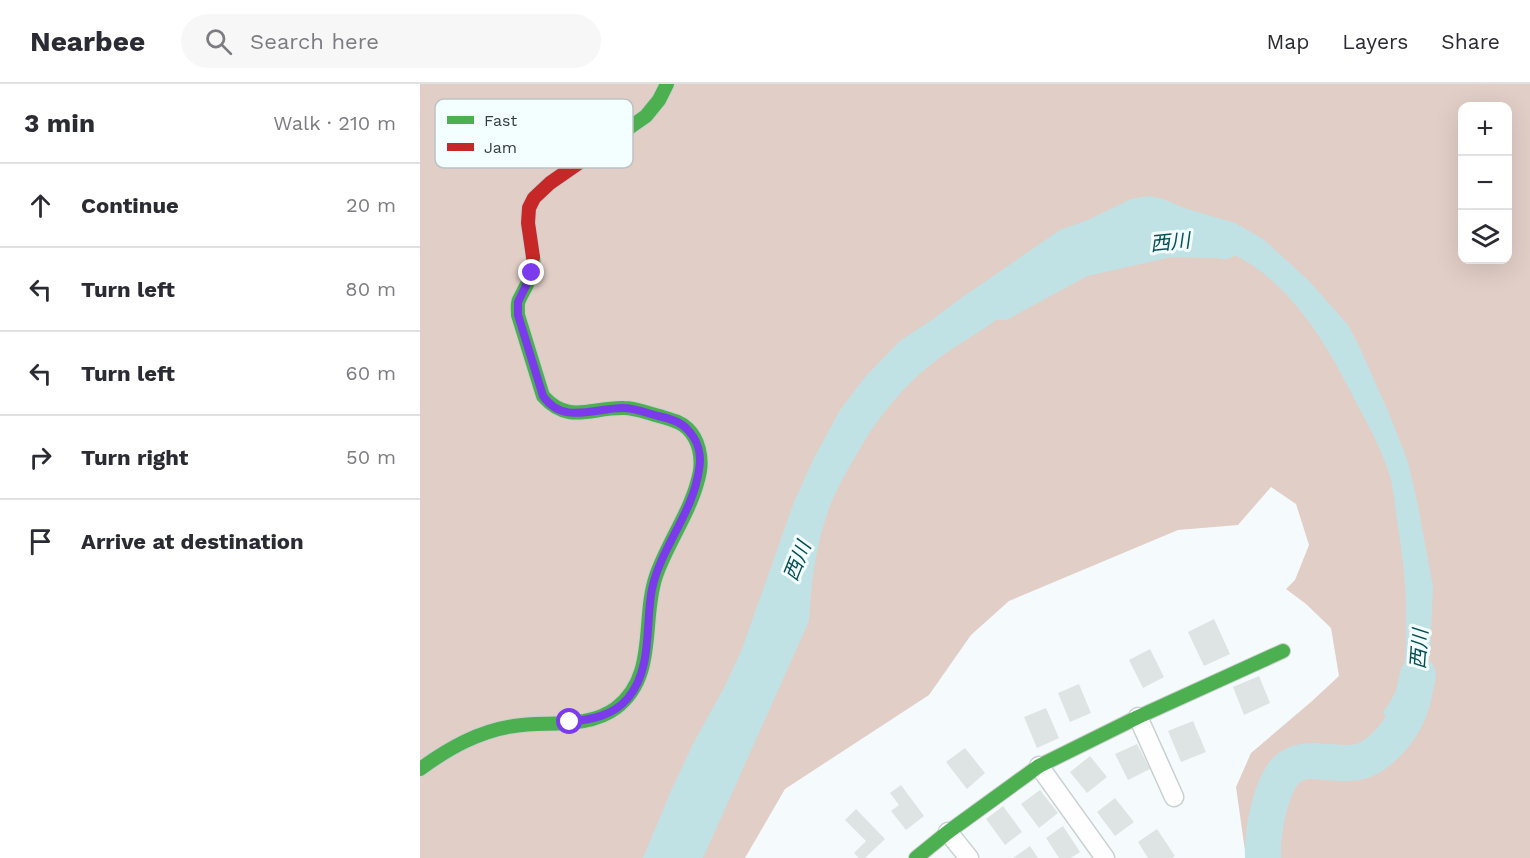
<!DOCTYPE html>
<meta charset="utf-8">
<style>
body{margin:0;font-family:"Work Sans","Noto Sans JP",sans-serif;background:#f7f7f7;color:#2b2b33}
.controls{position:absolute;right:18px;top:18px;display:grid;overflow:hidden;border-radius:12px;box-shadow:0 6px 24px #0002}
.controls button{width:54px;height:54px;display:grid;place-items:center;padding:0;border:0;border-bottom:2px solid #e1e1e2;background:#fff;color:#2b2b33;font:30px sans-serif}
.stop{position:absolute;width:18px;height:18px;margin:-14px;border:4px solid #7c3aed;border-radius:50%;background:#fff}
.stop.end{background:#7c3aed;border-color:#fff;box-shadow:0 2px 6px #0008}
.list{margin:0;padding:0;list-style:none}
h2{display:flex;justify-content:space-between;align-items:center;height:78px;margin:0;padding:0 24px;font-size:26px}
h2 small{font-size:20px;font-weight:400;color:#7c7c81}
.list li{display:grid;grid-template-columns:39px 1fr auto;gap:18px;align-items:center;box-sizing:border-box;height:84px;padding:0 24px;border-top:2px solid #e1e1e2}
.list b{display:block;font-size:22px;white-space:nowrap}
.list em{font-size:20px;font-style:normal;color:#7c7c81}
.icon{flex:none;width:33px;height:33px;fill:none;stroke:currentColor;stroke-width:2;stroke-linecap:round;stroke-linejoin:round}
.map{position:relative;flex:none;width:1110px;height:774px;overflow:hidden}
header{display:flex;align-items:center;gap:36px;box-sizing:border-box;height:84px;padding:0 30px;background:#fff;border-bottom:2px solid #e1e1e2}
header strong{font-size:28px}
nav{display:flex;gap:33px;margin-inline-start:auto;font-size:21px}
.search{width:420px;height:54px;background:#f7f7f7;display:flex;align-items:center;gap:15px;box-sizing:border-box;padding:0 21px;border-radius:33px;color:#7c7c81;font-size:22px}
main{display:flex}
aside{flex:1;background:#fff}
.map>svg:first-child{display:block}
.forest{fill:#e1cec7;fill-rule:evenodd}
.water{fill:#c0e2e5}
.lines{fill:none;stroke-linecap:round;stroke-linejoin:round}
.river{stroke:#c0e2e5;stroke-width:36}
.building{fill:#dee3e4}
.street-casing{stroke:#cacfcf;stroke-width:21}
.fast-casing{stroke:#cacfcf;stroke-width:16}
.jam-casing{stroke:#cacfcf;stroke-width:16}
.street{stroke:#fefeff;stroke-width:18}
.fast{stroke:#4caf50;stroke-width:14}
.jam{stroke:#c62828;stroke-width:14}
.route{stroke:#7c3aed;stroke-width:8}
.labels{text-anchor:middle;stroke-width:6;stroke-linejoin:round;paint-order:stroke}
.water-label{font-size:20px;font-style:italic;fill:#094f54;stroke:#f2feff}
.key{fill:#f2feff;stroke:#bac4c5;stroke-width:1.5}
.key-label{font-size:16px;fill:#373d3d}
</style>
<header>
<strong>Nearbee</strong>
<div class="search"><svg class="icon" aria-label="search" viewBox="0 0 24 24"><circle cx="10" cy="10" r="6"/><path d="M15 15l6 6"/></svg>Search here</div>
<nav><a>Map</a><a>Layers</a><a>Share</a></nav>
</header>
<main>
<aside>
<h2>3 min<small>Walk · 210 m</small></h2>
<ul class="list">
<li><svg class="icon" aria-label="ahead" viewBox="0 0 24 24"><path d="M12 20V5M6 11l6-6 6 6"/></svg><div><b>Continue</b></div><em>20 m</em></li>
<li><svg class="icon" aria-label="left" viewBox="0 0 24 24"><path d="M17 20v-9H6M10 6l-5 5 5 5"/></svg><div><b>Turn left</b></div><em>80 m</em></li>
<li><svg class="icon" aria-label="left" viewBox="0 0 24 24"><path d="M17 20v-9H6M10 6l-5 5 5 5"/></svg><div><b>Turn left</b></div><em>60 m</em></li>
<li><svg class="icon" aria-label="right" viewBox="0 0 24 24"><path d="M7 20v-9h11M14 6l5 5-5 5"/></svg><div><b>Turn right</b></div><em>50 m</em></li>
<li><svg class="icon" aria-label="arrive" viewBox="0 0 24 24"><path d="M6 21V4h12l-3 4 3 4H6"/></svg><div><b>Arrive at destination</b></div></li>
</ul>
</aside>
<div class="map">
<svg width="1110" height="774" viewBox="0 0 1110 774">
<rect width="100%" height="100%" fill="#f5fbfc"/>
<path class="forest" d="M0,0H1110V774H826L816,703L831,669L891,618L919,592L911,544L886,520L866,505L875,496L889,461L876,420L851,403L818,441L758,446L589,517L551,551L509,611L365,705L325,774H0ZM1042,22H1088V176H1042Z"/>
<path class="water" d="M729,112L743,115L764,124L815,139L843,155L888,196L928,241L938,260L968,327L988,378L998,422L1013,503L1010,569L994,626L976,644L963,629C969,619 976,609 980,598C987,579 986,555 986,535C987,502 982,469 977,436C975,423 974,409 971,396C964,370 951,346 938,322C906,258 863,181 788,161C775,157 756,153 743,152C714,151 654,166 632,185C625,192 620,200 613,207C603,216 592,224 581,232C560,249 535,261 514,278C488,298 466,324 448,351C436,371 424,391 414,412C397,451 391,495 389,537L283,774H223L251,707L274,658L304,604L322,565L374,418L394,374L420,326L446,292L480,257L513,235L544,212L640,146L668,136L711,115Z"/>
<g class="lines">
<path class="river" d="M582,218L661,175L750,155L799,156L804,157
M843,774C842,751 850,697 870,683C876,679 885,677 892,677C909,677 931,683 947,675C966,665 981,646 989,627C994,616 995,602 998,591"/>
</g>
<path class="building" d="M794,535L810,570L784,582L768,548Z
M730,565L744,593L723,604L709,576Z
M839,592L850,619L824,631L813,603Z
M659,600L671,629L650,638L638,609Z
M626,624L639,654L617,664L604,633Z
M773,637L786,668L761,678L748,647Z
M717,660L730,685L708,696L695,670Z
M545,664L565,689L547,705L526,678Z
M670,672L687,693L667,709L650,688Z
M481,701L504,732L486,746L471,727L479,721L470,709Z
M620,706L638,729L619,744L601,720Z
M695,714L714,738L695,752L677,728Z
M583,722L602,748L585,761L566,735Z
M436,725L465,755L445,774H439L434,769L446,757L425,736Z
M643,742L660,768L651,774H639L626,754Z
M737,745L755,772L752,774H728L718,758Z
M610,762L618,774H593Z"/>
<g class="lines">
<g class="street-casing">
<path id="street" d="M718,633L754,713
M619,682L685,774
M528,748L549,774"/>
</g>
<g class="fast-casing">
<path id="fast" d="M176,67L226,32L239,16L247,0
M0,685C29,664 59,647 94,642C127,637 168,645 196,624C238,592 221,536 236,492C248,457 273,425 280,387C282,373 279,356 268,345C260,337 249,335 239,332C227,329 216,324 204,324C171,323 149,341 123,312L98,231C98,226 97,220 99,216C105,203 116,188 113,173
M496,774L528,748L619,682L718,633L863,567"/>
</g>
<g class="jam-casing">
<path id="jam" d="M113,173L108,139L109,124L114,114L130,99L176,67"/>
</g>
<use href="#street" class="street"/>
<use href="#fast" class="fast"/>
<use href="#jam" class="jam"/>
</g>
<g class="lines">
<path class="route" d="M112,189L98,218V231L123,312C143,341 174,324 203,324C215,324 227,329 238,332C248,334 260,337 267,345C278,356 282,371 279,386C273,429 241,463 232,505C225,540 233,584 208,614C193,632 172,635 150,638"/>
</g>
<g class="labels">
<g class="water-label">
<text transform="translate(750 158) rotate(-6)" y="7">西川</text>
<text transform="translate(377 477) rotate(-68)" y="7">西川</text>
<text transform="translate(999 565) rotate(-86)" y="7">西川</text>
</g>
</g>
<rect x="15" y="15" width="198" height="69" rx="9" class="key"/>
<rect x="27" y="32" width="27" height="8" fill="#4caf50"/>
<rect x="27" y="59" width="27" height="8" fill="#c62828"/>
<g class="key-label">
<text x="64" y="42">Fast</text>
<text x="64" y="69">Jam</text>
</g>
</svg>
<div class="controls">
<button>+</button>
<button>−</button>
<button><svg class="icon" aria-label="layers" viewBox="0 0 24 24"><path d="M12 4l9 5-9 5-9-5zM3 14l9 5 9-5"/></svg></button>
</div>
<div class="stop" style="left:150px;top:638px"></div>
<div class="stop end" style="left:112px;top:189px"></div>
</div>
</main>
